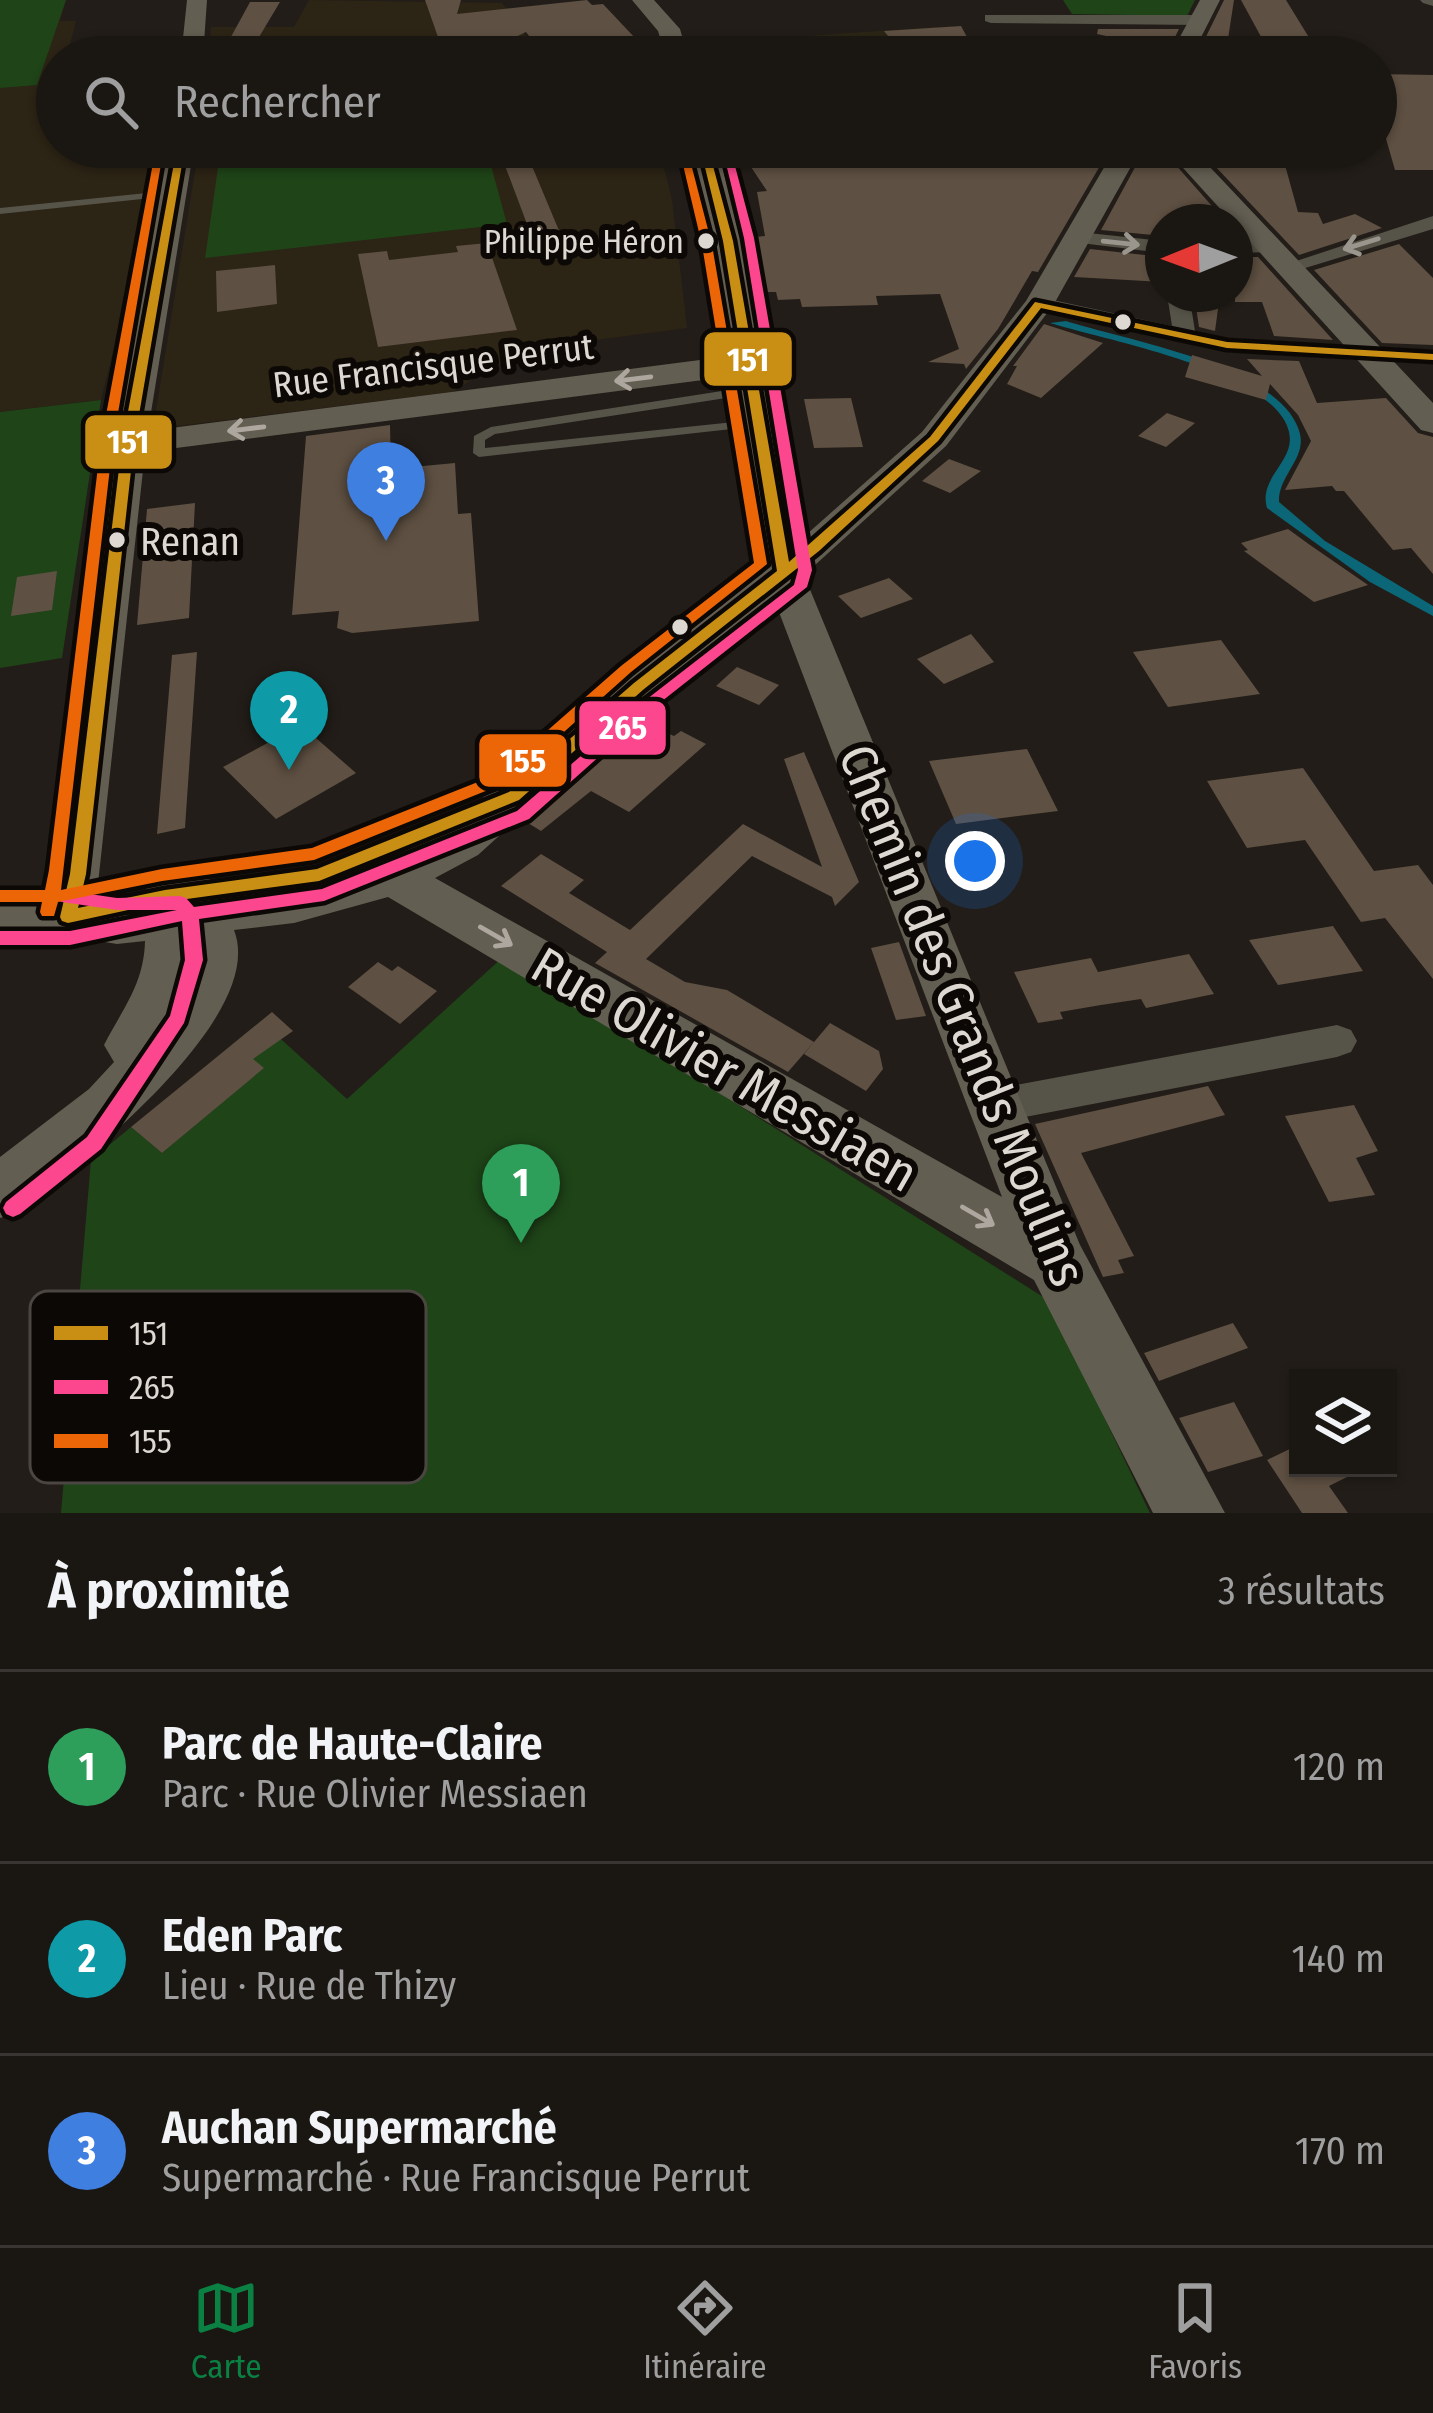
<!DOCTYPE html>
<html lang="fr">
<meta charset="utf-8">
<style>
body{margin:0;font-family:"Fira Sans Condensed",sans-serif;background:#231f1b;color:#f1f3f6}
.controls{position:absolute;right:36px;bottom:36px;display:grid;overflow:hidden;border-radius:0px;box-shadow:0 3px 9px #0004}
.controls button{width:108px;height:108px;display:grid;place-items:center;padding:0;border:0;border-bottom:3px solid #383532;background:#1a1612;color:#f1f3f6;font:60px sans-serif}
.compass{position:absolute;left:1145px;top:204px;width:108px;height:108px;border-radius:50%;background:#1a1612;box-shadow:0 3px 9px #0004;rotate:269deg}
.you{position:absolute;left:975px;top:861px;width:42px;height:42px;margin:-30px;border:9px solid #fff;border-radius:50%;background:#1a73e8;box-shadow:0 0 0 18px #1a73e833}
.badge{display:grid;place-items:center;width:78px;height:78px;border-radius:50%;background:#0b8043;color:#fff;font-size:39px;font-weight:700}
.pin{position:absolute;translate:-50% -99px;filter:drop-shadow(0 3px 6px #0008)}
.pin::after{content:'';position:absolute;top:63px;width:42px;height:36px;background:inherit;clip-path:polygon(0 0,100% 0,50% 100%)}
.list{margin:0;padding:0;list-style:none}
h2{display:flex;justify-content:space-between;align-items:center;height:156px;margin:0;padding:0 48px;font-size:51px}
h2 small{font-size:39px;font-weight:400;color:#9f9f9f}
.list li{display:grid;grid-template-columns:78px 1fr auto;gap:36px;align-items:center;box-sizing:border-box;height:192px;padding:0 48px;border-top:3px solid #383532}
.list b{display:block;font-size:45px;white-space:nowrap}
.list p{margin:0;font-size:39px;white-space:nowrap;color:#9f9f9f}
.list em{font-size:39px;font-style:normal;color:#9f9f9f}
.icon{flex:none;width:66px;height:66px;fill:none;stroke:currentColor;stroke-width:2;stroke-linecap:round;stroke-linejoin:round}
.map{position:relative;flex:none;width:1433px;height:1513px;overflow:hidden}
.search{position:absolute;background:#1a1612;box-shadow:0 3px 9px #0004;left:36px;right:36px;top:36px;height:132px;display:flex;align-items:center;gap:30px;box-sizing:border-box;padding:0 42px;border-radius:66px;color:#9f9f9f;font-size:45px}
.sheet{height:732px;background:#1a1612}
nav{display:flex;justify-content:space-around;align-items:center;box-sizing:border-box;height:168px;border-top:3px solid #383532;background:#1a1612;font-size:33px;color:#9f9f9f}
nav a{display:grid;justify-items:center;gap:6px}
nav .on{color:#0b8043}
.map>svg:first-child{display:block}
.industrial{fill:#2b2515}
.education{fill:#2c2415}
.green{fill:#1f4418}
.water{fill:#0b6777}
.building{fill:#5e5042}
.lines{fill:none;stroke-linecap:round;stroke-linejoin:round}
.lane{fill:#565348;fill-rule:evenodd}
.street{fill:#565348;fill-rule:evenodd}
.secondary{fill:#635e52;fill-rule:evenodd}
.bus-1-casing{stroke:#0c0805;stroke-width:9}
.bus-2-casing{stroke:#0c0805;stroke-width:9}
.bus-3-casing{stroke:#0c0805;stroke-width:9}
.bus-1{fill:#c98f15;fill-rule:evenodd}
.bus-2{fill:#fc468e;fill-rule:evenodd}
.bus-3{fill:#ec6608;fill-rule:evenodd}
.oneway{stroke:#9a968d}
.oneway2{stroke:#ada79f}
.bus-dot{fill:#ded8d2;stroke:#0c0805;stroke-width:4.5}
.labels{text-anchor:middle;stroke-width:12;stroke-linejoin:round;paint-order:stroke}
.far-bus-label{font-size:33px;fill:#ded8d2;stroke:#0c0805;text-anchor:end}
.far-street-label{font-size:36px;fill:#ded8d2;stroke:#0c0805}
.bus-label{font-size:39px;fill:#ded8d2;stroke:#0c0805;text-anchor:start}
.near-street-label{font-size:51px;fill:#ded8d2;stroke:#0c0805}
.key{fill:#0c0805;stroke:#4b4642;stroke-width:3}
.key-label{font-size:33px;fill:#ded8d2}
.line-badge{stroke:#0c0805;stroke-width:4.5}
.badge-label{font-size:33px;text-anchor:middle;font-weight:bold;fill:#fff}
</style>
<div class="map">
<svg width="1433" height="1513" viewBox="0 0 1433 1513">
<rect width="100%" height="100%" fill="#221d18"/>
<path class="industrial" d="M937,27L946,57H695L691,44Z"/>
<path class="education" d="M0,0H66L60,21H76L68,52L173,44L172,57H57V147H159L152,195L101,400L0,412Z
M309,0L502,3L541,57H208L211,27H294Z
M199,147H659L672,200L687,328L565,344L568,355L470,368L473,379L452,392L153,429Z"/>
<path class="green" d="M0,0H66L37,85L0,88Z
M1063,0H1195L1187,16L1072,14Z
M221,147H486L507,224L205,258Z
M101,400L62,658L0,668V412Z
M503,957L1048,1300L1150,1513H61L91,1160L131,1127L162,1153L263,1068L233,1044L261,1021L347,1099Z"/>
<path class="water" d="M1066,321C1124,340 1284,366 1300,434C1306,459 1278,476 1279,502L1325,541L1433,606V616L1370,582L1267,508C1258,477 1296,461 1289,432C1276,371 1104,340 1050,323Z"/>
<path class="building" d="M425,0H461L457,14L587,0L592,5L603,4L653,57H567L565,44L536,45L526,32L487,51L447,52L445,57Z
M1224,0H1234L1226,52L1221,57H1196Z
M1241,0H1286L1321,57H1272Z
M250,2H280L249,54L220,57Z
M961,26L978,57H905L884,31Z
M1098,29H1179L1165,57H1128L1138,43L1097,34Z
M1376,74L1433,75V170H1395L1376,104Z
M498,147H524L568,252L539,256Z
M745,147H1111L1038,272L1032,271L998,329L966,369L964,364L928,362L959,349L940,294L876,296L878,305L802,307L800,299L778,300L776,292H765L756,237L765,236L757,192L767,191L747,161H754Z
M1146,147H1160L1226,222H1163V236L1101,230Z
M1197,147H1280L1298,212L1318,213L1323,224L1355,214L1382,228L1299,255Z
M487,243L517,330L378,347L358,254L387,251L389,260L458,252L456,246Z
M1399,244L1433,278V345L1382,343L1314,270Z
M1090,249L1163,257V282L1074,277Z
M1235,257H1258L1333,340L1274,336L1262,302H1235Z
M275,265L277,304L217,312L216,271Z
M1194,294H1220L1215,331L1199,327Z
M1044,324L1103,343L1041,398L1007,384L1017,366H1013Z
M1192,355L1262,376L1247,359L1299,361L1317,403L1386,398L1418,433L1433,437V574L1411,548L1393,550L1344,491H1336L1332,486L1285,490L1311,441L1298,415L1270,384L1266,400L1185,377Z
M851,398L863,447L814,448L804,399Z
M1167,413L1195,423L1166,447L1138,436Z
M390,425L391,469L455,463L458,514L471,513L479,621L352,633L337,628L339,611L292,615L306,436Z
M949,459L981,471L950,493L922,481Z
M195,503L189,618L137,625L147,509Z
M1288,529L1310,545L1368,585L1314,602L1244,551L1248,550L1241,543Z
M57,571L52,610L11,616L17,577Z
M889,578L913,599L861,618L838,596Z
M971,634L994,662L944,684L917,659Z
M1221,640L1260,694L1168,707L1133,652Z
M197,652L185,828L157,834L172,655Z
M737,667L779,685L759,705L716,686Z
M635,719L674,736L681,731L706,744L629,812L591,791L541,831L523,820Z
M301,725L356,773L276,819L223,767Z
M1027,749L1058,811L956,824L929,761Z
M804,752L859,882L835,906L832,897L752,856L646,959L685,982L727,990L814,1042L788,1072L595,963L607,952L501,886L541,854L584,880L569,893L630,930L743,824L822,867L784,759Z
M1303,768L1374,871L1418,865L1433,885V979L1385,918L1361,922L1305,840L1247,848L1207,781Z
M1333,926L1363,971L1278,985L1249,940Z
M899,942L926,1016L896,1020L871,948Z
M1189,954L1214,994L1146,1008L1141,999L1101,1005L1060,1012L1063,1019L1038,1023L1014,972L1091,958L1098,972Z
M378,962L392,971L398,966L437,991L400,1024L348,987Z
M272,1012L293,1031L253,1059L264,1068L162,1153L131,1127Z
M830,1023L879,1051L883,1069L866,1091L804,1054Z
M1208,1086L1225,1115L1081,1153L1134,1256L1118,1260L1124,1273L1103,1277L1035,1124Z
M1354,1105L1378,1151L1356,1158L1375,1195L1329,1202L1285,1116Z
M1233,1323L1248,1348L1159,1381L1144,1353Z
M1234,1402L1263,1456L1208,1472L1179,1418Z
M1298,1445V1468H1365L1329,1486L1348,1513H1302L1267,1460Z"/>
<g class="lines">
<path class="lane" d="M176,190L181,193L180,195L0,214V208Z
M754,386L758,387V393L495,434L485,440V448L763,419L765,422L759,426L479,457L473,453L474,436L491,427Z"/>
<path class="street" d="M1420,0H1433V6L1423,3Z
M985,15H1200L1208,20L1200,25L991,23L985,21Z
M1433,216V229L1289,273L1278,267Z
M1079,232L1163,241V253L1072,242L1069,238Z
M1235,241L1270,240L1281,246L1270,252L1235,253Z
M1167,294H1189L1195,331L1227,338L1433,350V364L1227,352L1039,311L1028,304L1039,297L1172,326Z
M1337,1025L1351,1030L1357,1041L1351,1052L1337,1057L994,1123L979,1118L973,1106L979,1094L994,1089Z"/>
<path class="secondary" d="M187,0H207L203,57H181Z
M632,0H654L680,29L688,57H666L658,31Z
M1200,0H1220L1191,57H1169Z
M168,147H194L148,431L731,356L714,241L691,147H717L742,241L798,542L922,432L1026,301L1116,147H1142L1054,304L946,446L804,575L1080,1245L1225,1513H1153L1034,1280L388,897L294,923L234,930C268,1017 82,1161 21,1211L0,1218V1157L89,1089L114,1062L104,1045C123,1008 144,984 145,941L117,944L68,936H0V898H48L54,874L110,444ZM734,376L764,568L624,676L444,831L380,863L294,885L220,894L212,880L195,875L148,883L141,903L96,902L145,452ZM774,599L1002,1197L435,878L478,855L654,696Z
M1164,147H1191L1433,403V433L1421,430Z"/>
<g class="bus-1-casing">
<path id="bus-1" d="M177,147H185L134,444L86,874L78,908L165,890L317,869L509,792L634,683L777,571L723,241L700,147H708L733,241L789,562L930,437L1035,302L1227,342L1433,354V360L1227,348L1041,308L938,441L819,551L644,689L519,800L319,881L165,902L68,923L62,921L60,917L70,874L122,444Z"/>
</g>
<g class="bus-2-casing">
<path id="bus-2" d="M722,147H730L754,238L812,570L807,587L657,705L529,819L324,901L199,919L203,960L184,1023L101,1149L20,1214L13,1217L6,1214L3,1208L6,1202L87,1137L170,1016L185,960L182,921L70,945H0V931H70L177,910H117L62,902L56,900L54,896L56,892L62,890L117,898L180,896L186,898L194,907L322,889L517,811L647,699L794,585L798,570L744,238Z"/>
</g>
<g class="bus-3-casing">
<path id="bus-3" d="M156,147H164L113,442L61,890L162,869L312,848L498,774L621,666L754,563L702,245L680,152L684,149L688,152L712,245L767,564L631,672L508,782L314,860L162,881L58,902L54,916H42L40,912L42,902H0V890H45L49,870L101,442Z"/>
</g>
<use href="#bus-1" class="bus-1"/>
<use href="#bus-2" class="bus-2"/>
<use href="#bus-3" class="bus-3"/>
</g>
<defs><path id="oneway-shaft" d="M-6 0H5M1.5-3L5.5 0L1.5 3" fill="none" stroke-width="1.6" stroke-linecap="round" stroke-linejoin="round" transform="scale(3)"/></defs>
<g class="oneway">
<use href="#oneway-shaft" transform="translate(1121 243) rotate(6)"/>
<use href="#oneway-shaft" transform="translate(1361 244) rotate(163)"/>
</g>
<g class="oneway2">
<use href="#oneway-shaft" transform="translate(633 379) rotate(173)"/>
<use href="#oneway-shaft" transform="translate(246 429) rotate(173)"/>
<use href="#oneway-shaft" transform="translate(496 936) rotate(30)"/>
<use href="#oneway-shaft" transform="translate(978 1216) rotate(30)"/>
</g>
<g class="bus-dot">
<circle cx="706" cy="241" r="10"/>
<circle cx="1123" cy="322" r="10"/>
<circle cx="117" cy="540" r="10"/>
<circle cx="680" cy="627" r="10"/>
</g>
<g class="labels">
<g class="far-bus-label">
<text x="684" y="253">Philippe Héron</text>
</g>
<g class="far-street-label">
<text transform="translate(433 365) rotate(-7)" y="13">Rue Francisque Perrut</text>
</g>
<g class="bus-label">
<text x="140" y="555">Renan</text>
</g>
<g class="near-street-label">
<text transform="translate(963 1015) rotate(68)" y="18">Chemin des Grands Moulins</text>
<text transform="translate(725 1069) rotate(30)" y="18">Rue Olivier Messiaen</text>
</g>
</g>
<rect x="30" y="1291" width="396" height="192" rx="18" class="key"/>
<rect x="54" y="1326" width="54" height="14" fill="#c98f15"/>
<rect x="54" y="1380" width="54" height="14" fill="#fc468e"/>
<rect x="54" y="1434" width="54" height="14" fill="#ec6608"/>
<g class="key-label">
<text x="129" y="1345">151</text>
<text x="129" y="1399">265</text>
<text x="129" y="1453">155</text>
</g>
<g class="line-badge">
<rect x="702" y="330" width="92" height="58" rx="12" fill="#c98f15"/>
<rect x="83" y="413" width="91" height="58" rx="12" fill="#c98f15"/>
<rect x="577" y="699" width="91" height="58" rx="12" fill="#fc468e"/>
<rect x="477" y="732" width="92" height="57" rx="12" fill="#ec6608"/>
</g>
<g class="badge-label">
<text x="748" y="371">151</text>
<text x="128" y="453">151</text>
<text x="623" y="739">265</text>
<text x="523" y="772">155</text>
</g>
</svg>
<div class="controls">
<button><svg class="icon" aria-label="layers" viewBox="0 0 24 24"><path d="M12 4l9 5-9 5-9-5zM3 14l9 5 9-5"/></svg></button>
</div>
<svg class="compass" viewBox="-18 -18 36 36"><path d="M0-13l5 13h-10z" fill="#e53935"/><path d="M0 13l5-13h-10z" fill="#9f9f9f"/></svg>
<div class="you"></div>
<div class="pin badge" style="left:521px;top:1243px;background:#2e9e5b">1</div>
<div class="pin badge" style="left:289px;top:770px;background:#0f9aa8">2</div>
<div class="pin badge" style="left:386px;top:541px;background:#3f7fe0">3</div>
<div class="search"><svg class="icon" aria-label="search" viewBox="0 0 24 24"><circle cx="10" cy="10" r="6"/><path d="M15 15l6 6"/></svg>Rechercher</div>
</div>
<section class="sheet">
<h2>À proximité<small>3 résultats</small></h2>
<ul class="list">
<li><span class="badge" style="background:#2e9e5b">1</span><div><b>Parc de Haute-Claire</b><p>Parc · Rue Olivier Messiaen</p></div><em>120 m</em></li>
<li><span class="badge" style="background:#0f9aa8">2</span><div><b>Eden Parc</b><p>Lieu · Rue de Thizy</p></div><em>140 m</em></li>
<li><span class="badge" style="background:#3f7fe0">3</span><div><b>Auchan Supermarché</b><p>Supermarché · Rue Francisque Perrut</p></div><em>170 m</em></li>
</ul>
</section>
<nav>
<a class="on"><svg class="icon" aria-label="map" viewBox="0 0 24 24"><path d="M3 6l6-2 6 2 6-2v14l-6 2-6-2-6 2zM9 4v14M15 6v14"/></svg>Carte</a>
<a><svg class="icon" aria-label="directions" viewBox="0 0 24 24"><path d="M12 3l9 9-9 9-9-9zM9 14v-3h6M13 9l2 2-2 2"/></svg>Itinéraire</a>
<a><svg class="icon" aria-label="saved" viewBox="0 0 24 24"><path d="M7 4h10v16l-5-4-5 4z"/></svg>Favoris</a>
</nav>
